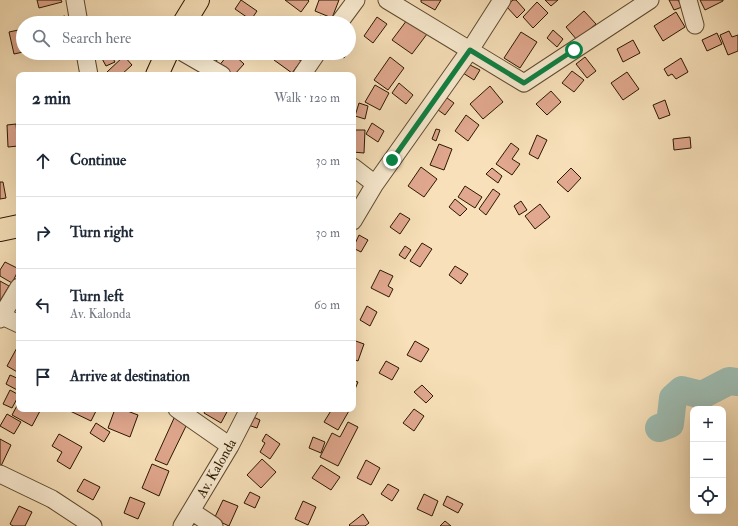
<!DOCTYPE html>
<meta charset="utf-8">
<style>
body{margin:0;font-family:"IM FELL Double Pica",serif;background:#f6f6f7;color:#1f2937}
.controls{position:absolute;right:12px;bottom:12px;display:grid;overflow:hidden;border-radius:8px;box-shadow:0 4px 16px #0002}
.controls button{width:36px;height:36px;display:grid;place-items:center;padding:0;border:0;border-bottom:1px solid #e0e1e3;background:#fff;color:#1f2937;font:20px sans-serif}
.stop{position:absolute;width:12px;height:12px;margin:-9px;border:3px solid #0b8043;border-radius:50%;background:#fff}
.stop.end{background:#0b8043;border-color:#fff;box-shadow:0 1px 4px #0008}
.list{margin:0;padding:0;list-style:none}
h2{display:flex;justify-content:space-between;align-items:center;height:52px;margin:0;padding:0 16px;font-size:17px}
h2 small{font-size:13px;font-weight:400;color:#747a83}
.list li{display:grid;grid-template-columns:26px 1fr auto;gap:12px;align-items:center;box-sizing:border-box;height:72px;padding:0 16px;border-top:1px solid #e0e1e3}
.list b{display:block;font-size:15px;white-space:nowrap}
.list p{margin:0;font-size:13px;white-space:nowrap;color:#747a83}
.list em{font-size:13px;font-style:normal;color:#747a83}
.icon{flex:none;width:22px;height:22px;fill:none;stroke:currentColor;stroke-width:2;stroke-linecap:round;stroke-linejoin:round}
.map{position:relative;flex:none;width:738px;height:526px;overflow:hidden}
.search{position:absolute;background:#fff;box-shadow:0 4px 16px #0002;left:16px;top:16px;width:340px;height:44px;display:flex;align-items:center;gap:10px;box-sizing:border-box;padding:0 14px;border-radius:22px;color:#747a83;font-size:15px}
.panel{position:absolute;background:#fff;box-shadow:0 4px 16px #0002;left:16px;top:72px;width:340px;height:340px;border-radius:8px}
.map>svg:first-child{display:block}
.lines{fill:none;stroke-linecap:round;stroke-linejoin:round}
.river{stroke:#9dbdb3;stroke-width:28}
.building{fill:#e1a88f;stroke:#2b1800}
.minor-casing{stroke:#5e4a2e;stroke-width:19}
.highway-casing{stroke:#2b1800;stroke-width:24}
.minor{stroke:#faecd2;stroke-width:17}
.highway{stroke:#f8e1ba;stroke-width:22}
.route{stroke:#0b8043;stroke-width:5}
.labels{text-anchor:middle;stroke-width:3;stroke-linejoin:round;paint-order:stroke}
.street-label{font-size:14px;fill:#2b1800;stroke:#faecd2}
</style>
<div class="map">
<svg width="738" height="526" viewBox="0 0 738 526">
<rect width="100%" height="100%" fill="#f8e1ba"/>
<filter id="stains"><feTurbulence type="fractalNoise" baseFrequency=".005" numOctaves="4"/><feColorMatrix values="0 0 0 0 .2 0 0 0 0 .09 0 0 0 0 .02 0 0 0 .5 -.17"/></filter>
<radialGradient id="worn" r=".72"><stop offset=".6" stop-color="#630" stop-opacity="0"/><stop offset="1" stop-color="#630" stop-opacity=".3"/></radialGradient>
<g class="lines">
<path class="river" d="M659,428L670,424L673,398L682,390L702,395L729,381L738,382"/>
</g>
<path class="building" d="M37,0H61L62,2L39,8Z
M241,0L257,11L251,20L235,9Z
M285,0H308L309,1L301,12Z
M319,0H339L332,18L315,11Z
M421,0H441L435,10L421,2Z
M513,0H516L525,10L517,18L506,6Z
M545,0H558L551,6Z
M669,0H678L682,7L674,10Z
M700,0H723V1L705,10Z
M537,2L548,13L533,28L523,17Z
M584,11L596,24L577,40L566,27Z
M676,12L685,27L663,41L654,26Z
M65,16L66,23H41V21Z
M320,16L330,22V23H315Z
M377,17L387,24L373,43L364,36Z
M407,20L427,34L412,54L392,40Z
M23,29V52L14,54L9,32Z
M553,30L563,39L557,47L547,38Z
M729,31L732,37L738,35V51L728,55L720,35Z
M521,32L537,42L520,68L504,58Z
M717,33L722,44L707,51L702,40Z
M633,40L640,53L623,62L617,49Z
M99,53H110L115,62L106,66Z
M211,53H219L216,63L209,61Z
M223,53H232L244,64L234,75H227L218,67L227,56Z
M239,53H250L247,58Z
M278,53H289L301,61L292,73L274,60Z
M337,53H348L344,58Z
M124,56L132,65L121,75H109L107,72Z
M390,57L404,68L388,90L374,80Z
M585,57L596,71L587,78L576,64Z
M681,58L688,72L676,79L672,74L668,76L664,69Z
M468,64L480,70L474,80L463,73Z
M572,71L584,80L574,92L562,83Z
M627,72L639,89L623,100L611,83Z
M399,83L413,95L406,104L392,93Z
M375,85L389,93L380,110L365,102Z
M490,86L503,102L483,119L470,104Z
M551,91L561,102L547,115L536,104Z
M443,95L454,103L445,115L434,107Z
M665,100L670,115L659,119L653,105Z
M359,103L368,106L365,119L355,116Z
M466,115L479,125L468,141L455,131Z
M372,123L384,131L378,142L366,134Z
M16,124L18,146L8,147L7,125Z
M436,129L440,130L436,141L432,139Z
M354,130H365L364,153L353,152Z
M537,135L547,140L538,159L529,154Z
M690,137L691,148L674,150L673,139Z
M511,143L519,149L512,159L520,164L512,175L496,164Z
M439,144L452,149L444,170L430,165Z
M421,167L437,179L424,197L408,186Z
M492,168L502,176L498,183L486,174Z
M571,168L581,178L568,192L557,182Z
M0,182H3L6,198L0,199Z
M465,186L482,197L475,208L458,197Z
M493,189L500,194L486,215L479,209Z
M455,199L467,209L460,216L449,207Z
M521,201L527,210L519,215L514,206Z
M540,204L550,217L535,229L525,216Z
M400,213L410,219L400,234L390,227Z
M359,235L368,240L361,252L353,248Z
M422,243L432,249L420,267L410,261Z
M405,246L411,250L405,259L399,255Z
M5,262L19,269L12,283L0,276V270Z
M455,266L468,274L461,284L449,275Z
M380,270L393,276L388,286L393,289L389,297L371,288Z
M0,281L9,286L0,301Z
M367,306L377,312L370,326L360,320Z
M353,340L364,344L358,361L353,359Z
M415,341L429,349L421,362L407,355Z
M19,344V373L7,366Z
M386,361L399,368L392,380L379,373Z
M10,375L19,379V391L6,384Z
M353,380L358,382L353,394Z
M422,385L433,396L426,403L414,392Z
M10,390L19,395L12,408L3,404Z
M19,402V409H35L40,411L32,426L12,415Z
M71,409H97L91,421L70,411Z
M115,409H122L138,415L130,437L108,428Z
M206,409H225L228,410L221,423L204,413Z
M332,409H350L338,430L324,422Z
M414,409L424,416L414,431L403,423Z
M7,414L21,422L14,434L0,426Z
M249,415L260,420L257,428L245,424Z
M175,416L188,422L167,465L155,460Z
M348,422L358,427L338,466L320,457L332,433L340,437Z
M96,423L110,432L104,442L90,433Z
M59,434L82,447L70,469L57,461L62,452L52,446Z
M266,434L280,444L270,459L260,452L265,443L262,441Z
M313,437L325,442L321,453L309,448Z
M0,439L11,445L1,466H0Z
M262,459L276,472L261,488L247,475Z
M366,460L380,468L371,485L357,478Z
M152,464L169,471L159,496L142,488Z
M321,465L340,477L331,490L312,478Z
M84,479L100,487L93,500L77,491Z
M388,484L399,490L392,501L381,494Z
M250,492L260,497L255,508L244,503Z
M424,494L438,501L432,516L417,509Z
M447,496L463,504L458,513L443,505Z
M130,497L145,503L138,519L124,513Z
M223,500L238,506L229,526L214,519Z
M303,501L316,507L308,525L295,519Z
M19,506L32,512L25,526H13L10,524Z
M363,514L369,523L365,526H350L349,525Z
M445,521L451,526H440Z"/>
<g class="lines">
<g class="minor-casing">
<path id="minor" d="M75,0L79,23
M387,0L524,83L650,0
M688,0L695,25
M339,23L356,0
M85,53L89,75
M184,53L222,75
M302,75L317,53
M353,167L375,184
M353,221L375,184L470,50L502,0
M2,316L19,324
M0,319L19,287
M177,409L230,446
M0,474L52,499L93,526
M191,511L214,526
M182,526L230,446L249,409"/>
</g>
<g class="highway-casing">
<path id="highway" d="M184,23L198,0
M157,75L167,53
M0,230L19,226"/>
</g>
<use href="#minor" class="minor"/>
<use href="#highway" class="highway"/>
</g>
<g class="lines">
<path class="route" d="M392,160L470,50L524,83L574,50"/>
</g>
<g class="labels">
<g class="street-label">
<text transform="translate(216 468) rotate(-60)" y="5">Av. Kalonda</text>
</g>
</g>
<rect width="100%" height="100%" filter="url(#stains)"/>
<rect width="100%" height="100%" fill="url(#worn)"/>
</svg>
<div class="controls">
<button>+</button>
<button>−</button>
<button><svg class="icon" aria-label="locate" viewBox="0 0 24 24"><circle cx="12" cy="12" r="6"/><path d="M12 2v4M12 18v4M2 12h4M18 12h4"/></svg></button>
</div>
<div class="stop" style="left:574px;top:50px"></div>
<div class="stop end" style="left:392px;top:160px"></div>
<div class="search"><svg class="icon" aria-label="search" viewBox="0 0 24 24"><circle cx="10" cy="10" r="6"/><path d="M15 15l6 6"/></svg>Search here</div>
<section class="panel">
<h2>2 min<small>Walk · 120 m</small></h2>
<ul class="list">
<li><svg class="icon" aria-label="ahead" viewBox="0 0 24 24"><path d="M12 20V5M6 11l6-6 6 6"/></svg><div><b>Continue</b></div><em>30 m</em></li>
<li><svg class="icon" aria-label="right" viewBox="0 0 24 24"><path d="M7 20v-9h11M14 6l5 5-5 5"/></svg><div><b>Turn right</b></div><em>30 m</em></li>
<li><svg class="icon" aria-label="left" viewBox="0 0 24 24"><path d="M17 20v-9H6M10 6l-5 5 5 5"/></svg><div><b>Turn left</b><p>Av. Kalonda</p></div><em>60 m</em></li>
<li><svg class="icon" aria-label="arrive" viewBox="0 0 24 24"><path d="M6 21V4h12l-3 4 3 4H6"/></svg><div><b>Arrive at destination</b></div></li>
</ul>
</section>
</div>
